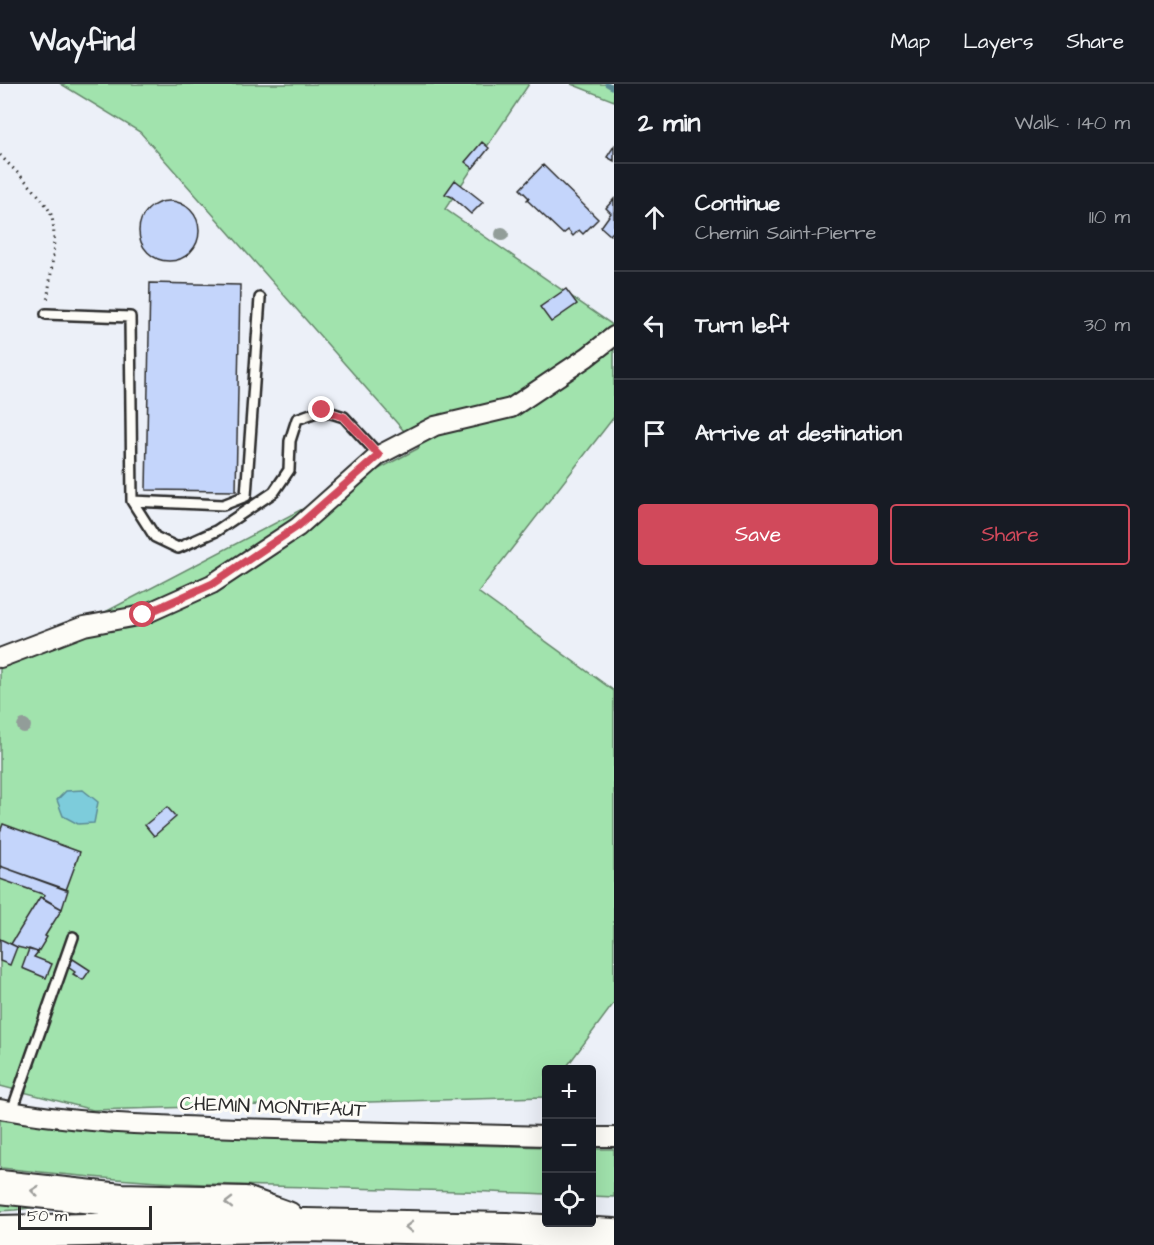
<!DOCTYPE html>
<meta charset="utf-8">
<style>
body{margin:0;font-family:"Architects Daughter",sans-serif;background:#20242c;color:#f1f3f6}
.controls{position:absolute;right:18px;bottom:18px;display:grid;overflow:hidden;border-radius:6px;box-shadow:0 6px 24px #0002}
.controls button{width:54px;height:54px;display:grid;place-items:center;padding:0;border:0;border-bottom:2px solid #363941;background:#171b24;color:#f1f3f6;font:30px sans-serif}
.scale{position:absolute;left:18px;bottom:15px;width:134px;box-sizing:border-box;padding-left:6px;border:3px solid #2b2b2b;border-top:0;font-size:16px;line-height:21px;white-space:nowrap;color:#2b2b2b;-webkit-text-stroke:4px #fdfcf7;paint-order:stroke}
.stop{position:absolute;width:18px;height:18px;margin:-14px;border:4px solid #d1495b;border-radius:50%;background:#fff}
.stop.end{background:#d1495b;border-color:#fff;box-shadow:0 2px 6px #0008}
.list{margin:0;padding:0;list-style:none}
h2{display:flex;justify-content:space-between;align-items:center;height:78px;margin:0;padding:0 24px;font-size:26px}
h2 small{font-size:20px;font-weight:400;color:#9ea1a6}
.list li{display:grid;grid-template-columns:39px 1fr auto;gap:18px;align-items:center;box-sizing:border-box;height:108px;padding:0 24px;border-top:2px solid #363941}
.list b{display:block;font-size:22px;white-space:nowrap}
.list p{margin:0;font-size:20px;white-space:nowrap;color:#9ea1a6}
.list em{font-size:20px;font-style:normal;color:#9ea1a6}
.actions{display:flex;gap:12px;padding:18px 24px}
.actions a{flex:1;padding:14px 0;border:2px solid #d1495b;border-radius:6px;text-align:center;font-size:21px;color:#d1495b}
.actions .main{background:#d1495b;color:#fff}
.icon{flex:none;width:33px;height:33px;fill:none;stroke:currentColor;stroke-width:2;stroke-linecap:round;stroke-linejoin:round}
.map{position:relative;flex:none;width:614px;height:1161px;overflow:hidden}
header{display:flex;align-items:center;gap:36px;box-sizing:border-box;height:84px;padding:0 30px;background:#171b24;border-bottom:2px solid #363941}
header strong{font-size:28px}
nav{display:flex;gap:33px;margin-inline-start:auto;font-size:21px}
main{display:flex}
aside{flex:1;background:#171b24}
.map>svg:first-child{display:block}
.green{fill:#a1e3ad;stroke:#66876c;stroke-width:1.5}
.water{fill:#7dccdb;stroke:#5c8c95;stroke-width:1.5}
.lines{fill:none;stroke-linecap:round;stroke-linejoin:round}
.stream{stroke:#5c8c95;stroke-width:5}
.building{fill:#c4d5fb;stroke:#2b2b2b;stroke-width:1.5}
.service-casing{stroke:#2b2b2b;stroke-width:14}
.minor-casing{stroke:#2b2b2b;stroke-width:22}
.motorway-casing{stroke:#2b2b2b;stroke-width:36}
.path{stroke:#2b2b2b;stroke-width:3;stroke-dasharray:1.5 4.5;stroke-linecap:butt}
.service{stroke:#fdfcf7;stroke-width:9}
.minor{stroke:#fdfcf7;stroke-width:18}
.motorway{stroke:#fdfcf7;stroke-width:32}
.tree{fill:#929d99}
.oneway{stroke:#9e9e9b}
.route{stroke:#d1495b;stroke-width:8}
.labels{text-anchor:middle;stroke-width:6;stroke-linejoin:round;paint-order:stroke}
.street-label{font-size:20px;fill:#2b2b2b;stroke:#fdfcf7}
</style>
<header>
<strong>Wayfind</strong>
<nav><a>Map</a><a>Layers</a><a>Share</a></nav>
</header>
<main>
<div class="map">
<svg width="614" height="1161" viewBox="0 0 614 1161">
<rect width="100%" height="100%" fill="#ecf0f8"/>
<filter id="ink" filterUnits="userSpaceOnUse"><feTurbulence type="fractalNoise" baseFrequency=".0167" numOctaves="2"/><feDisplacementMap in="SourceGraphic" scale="12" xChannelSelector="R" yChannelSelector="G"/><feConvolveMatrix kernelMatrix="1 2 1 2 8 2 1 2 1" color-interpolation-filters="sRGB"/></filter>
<g filter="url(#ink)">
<path class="green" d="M61,0H529L445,125L614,242V333L478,508L614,607V919L565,985L546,986V1010L544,1013L93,1026L0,1002V583L419,364L140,48Z
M571,0H614V17Z
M0,1036L92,1046L350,1058L546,1063V1110C425,1105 303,1104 182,1099C121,1097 61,1090 0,1084Z
M592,1065H614V1113L592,1112Z
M0,1114L51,1121L15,1126L0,1127Z"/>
<path class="water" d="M83,706L98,718L94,739L78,740L63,732L57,716L66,707Z"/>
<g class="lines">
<path class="stream" d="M607,0L614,4"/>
</g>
<path class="building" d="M482,58L489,64L473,84L465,78Z
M614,62V77L607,73Z
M543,81L598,135L583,150L579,146L573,152L568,146L563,150L527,116L529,114L520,105Z
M455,96L483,118L471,130L452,113L445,110Z
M614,115V147L610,151L601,143L611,129L606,124Z
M139 147a30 30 0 1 1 60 0a30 30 0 1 1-60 0Z
M150,199L240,201L236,407L146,406Z
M566,205L577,220L551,238L540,223Z
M167,723L176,733L154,752L145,741Z
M3,740L80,768L66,806L0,782V748Z
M0,782L68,806L62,825L43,814L45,811L0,795Z
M40,813L62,825L45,852L47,853L38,868L17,863L11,860Z
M0,855L17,863L10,881L0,877Z
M29,865L38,868L34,873L52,880L46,894L22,884Z
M73,875L90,886L83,896L73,890L75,888L68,883Z"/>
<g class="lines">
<g class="service-casing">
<path id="service" d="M260,214L246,412L223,421L132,417L155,453L178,464L216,447L274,408L289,386L290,357L297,335L322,326L344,333L379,371
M46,230L130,233L132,417
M12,1027L73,853"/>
</g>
<g class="minor-casing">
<path id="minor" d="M0,574L84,542L143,531L212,500L298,443L379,371L435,342L511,324L587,273L614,252
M0,1025C78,1040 157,1041 236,1044C340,1047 443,1050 546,1052
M592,1053H614"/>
</g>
<g class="motorway-casing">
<path id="motorway" d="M0,1103L121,1116L245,1119L287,1134
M0,1148L305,1141L506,1145L614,1151"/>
</g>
<path class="path" d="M0,71C14,86 41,110 50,128C59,147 50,195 47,217"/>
<use href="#service" class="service"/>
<use href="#minor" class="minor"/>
<use href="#motorway" class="motorway"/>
</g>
<g class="tree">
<circle cx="502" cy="150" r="7"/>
<circle cx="24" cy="642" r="7"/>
</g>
<defs><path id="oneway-chevron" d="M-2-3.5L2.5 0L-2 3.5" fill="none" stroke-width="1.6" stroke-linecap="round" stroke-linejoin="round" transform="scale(1.5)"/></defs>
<g class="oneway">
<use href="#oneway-chevron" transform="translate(35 1107) rotate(-174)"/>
<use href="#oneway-chevron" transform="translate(229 1119) rotate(-179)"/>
<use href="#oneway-chevron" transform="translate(409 1143) rotate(-179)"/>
</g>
</g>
<g class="lines" filter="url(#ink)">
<path class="route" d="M143,531L212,500L298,442L379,371L344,333L322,326"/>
</g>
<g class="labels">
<g class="street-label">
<text transform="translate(273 1022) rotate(2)" y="7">CHEMIN MONTIFAUT</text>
</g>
</g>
</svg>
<div class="controls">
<button>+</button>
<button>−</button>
<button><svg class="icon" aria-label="locate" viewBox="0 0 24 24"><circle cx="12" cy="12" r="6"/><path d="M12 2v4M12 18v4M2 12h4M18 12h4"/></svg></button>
</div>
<div class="scale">50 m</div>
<div class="stop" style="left:143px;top:531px"></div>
<div class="stop end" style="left:322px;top:326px"></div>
</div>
<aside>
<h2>2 min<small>Walk · 140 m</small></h2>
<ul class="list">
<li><svg class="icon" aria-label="ahead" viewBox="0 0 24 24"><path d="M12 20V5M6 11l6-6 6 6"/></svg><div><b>Continue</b><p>Chemin Saint-Pierre</p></div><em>110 m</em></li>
<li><svg class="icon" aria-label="left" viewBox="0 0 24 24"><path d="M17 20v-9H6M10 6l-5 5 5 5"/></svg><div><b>Turn left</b></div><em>30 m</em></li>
<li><svg class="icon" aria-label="arrive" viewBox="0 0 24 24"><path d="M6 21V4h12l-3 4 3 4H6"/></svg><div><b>Arrive at destination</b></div></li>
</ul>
<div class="actions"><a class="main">Save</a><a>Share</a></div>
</aside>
</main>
